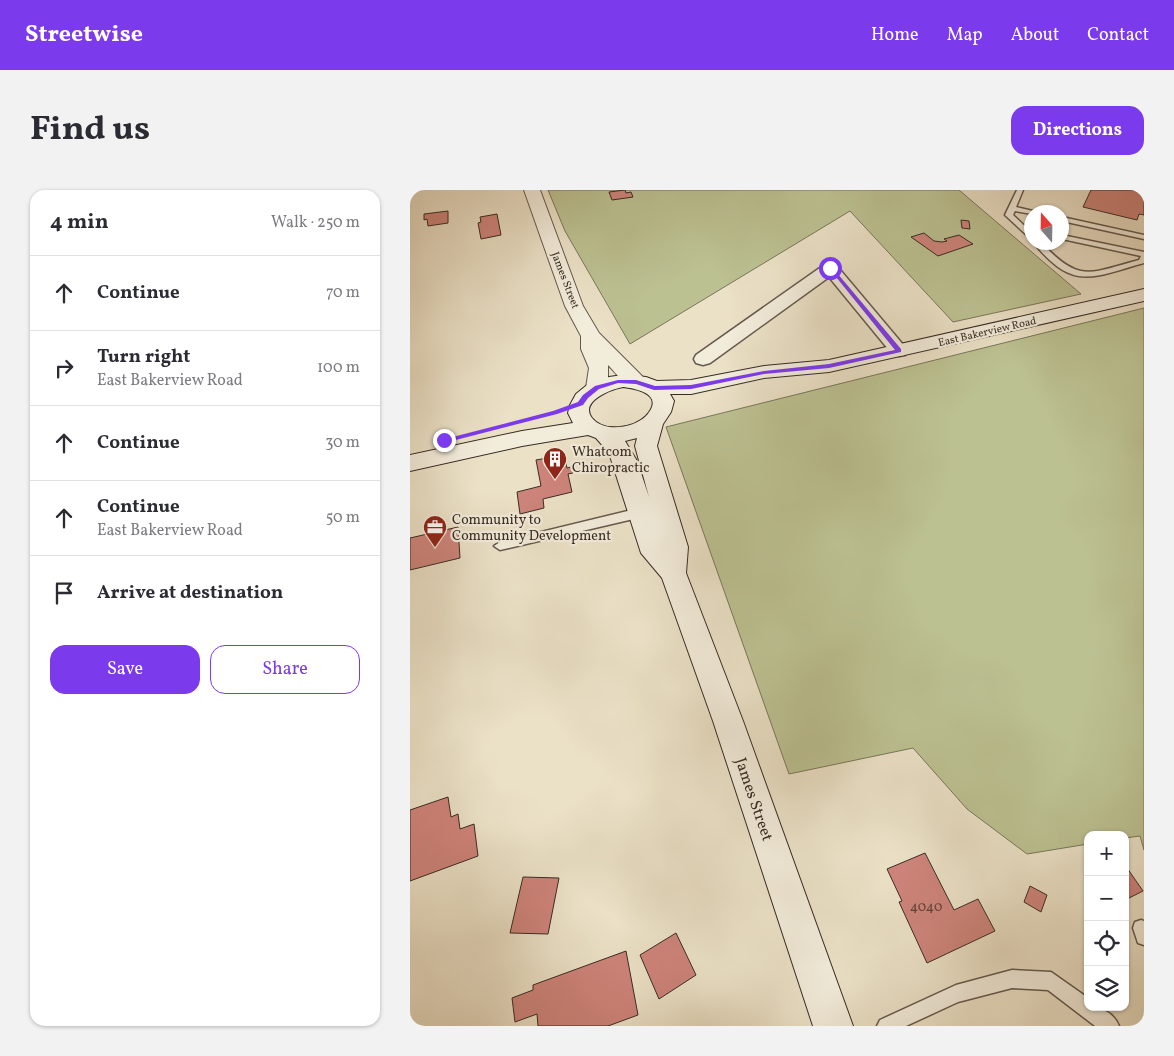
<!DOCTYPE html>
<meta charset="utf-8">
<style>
body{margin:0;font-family:Vollkorn,serif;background:#f2f2f3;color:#2b2b33}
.controls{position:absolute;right:15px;bottom:15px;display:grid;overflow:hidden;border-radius:10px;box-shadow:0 1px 4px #0004}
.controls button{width:45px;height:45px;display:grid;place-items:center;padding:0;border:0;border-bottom:1px solid #e1e1e2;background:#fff;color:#2b2b33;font:25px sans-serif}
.compass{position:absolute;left:614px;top:15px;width:45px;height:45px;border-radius:50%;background:#fff;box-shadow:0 1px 4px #0004;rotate:340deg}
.stop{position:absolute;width:15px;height:15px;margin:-11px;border:4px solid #7c3aed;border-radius:50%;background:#fff}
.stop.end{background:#7c3aed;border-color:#fff;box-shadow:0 1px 5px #0008}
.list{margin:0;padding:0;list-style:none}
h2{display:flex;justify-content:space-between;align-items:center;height:65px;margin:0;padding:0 20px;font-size:21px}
h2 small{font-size:16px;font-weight:400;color:#7c7c81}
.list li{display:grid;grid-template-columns:32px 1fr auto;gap:15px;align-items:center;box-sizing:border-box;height:75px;padding:0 20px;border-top:1px solid #e1e1e2}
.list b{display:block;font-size:19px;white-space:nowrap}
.list p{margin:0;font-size:16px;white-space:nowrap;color:#7c7c81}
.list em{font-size:16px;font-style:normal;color:#7c7c81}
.actions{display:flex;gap:10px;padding:15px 20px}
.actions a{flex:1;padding:11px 0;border:1px solid #7c3aed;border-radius:15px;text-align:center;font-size:18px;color:#7c3aed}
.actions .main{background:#7c3aed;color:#fff}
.icon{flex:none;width:28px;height:28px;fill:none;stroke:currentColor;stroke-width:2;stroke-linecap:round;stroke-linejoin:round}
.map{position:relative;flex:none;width:734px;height:836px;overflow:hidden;border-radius:15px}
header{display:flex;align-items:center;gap:30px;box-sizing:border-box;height:70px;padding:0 25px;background:#7c3aed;color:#fff}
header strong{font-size:24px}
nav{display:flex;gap:28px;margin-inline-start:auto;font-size:18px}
.intro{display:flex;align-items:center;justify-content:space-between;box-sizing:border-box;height:120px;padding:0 30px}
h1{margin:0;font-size:35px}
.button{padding:12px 22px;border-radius:15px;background:#7c3aed;color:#fff;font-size:18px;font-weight:700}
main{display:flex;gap:30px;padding:0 30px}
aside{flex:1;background:#fff;border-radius:15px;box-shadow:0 1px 4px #0004}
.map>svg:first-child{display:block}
.green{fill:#bcc192;stroke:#7a765b}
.building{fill:#ce847b;stroke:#382c24}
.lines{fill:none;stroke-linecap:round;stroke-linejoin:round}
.service-casing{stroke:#65594d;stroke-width:3}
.minor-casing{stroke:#65594d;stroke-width:3}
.tertiary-casing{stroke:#65594d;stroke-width:2}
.secondary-casing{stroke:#382c24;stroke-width:2}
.service{fill:#f2ecdb;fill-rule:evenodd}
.minor{fill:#f2ecdb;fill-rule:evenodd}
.tertiary{fill:#f2ecdb;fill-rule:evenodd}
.secondary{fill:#f2ecdb;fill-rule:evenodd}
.route{fill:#7c3aed}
.labels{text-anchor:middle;stroke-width:4.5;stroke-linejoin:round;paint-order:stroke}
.far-street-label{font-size:11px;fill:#382c24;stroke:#f2ecdb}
.poi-label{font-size:14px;fill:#382c24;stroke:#f2ecdb;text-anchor:start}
.near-number-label{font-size:14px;fill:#5e423a}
.near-street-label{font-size:16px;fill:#382c24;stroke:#f2ecdb}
</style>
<header>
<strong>Streetwise</strong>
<nav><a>Home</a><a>Map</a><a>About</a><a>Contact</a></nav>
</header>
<div class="intro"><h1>Find us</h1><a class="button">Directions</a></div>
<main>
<aside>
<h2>4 min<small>Walk · 250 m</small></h2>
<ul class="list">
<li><svg class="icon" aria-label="ahead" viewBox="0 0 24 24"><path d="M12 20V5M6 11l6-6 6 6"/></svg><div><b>Continue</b></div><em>70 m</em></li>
<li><svg class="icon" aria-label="right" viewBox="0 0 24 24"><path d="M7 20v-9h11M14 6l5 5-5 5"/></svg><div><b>Turn right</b><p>East Bakerview Road</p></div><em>100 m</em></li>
<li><svg class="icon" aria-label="ahead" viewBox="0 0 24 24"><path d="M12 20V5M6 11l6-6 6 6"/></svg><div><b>Continue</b></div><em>30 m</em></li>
<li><svg class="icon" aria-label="ahead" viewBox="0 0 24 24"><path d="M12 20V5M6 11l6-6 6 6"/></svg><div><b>Continue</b><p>East Bakerview Road</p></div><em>50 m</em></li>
<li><svg class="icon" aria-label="arrive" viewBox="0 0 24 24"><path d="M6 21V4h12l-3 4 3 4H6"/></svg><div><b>Arrive at destination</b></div></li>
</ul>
<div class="actions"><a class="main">Save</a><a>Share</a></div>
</aside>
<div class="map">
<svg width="734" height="836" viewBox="0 0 734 836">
<rect width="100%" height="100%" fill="#ebe1c7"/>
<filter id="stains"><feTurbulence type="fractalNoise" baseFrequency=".004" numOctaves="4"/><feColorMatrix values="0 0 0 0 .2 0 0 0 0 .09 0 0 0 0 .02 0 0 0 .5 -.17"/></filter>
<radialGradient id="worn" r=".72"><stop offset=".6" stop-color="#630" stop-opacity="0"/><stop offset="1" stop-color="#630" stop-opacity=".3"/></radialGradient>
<path class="green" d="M138,0H549L671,104L543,132L440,21L220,154L155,41Z
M734,118V660L730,646L715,648V645H678V654L617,664L557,619L503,558L379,584L256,237Z"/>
<path class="building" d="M215,0L216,3L221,2L223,7L202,10L199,2Z
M681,0H734V25L729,24L727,30L673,17Z
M38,21V33L18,36L17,29L14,30V24Z
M87,24L91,45L71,49L68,33L71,32L70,27Z
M551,30L559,31L560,39L552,38Z
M514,43L524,51L532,52L537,51L534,49L549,45L563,54L528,66L501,47Z
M154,265L157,278L161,277L163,283L158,284L162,302L133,309L134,318L110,324L107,302L131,296L126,270Z
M48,337L50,368L0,380V348Z
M38,607L41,627L48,624L50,639L64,634L68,666L0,691V620Z
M515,663L544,720L568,709L585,741L517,773L489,712L492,711L477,679Z
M715,675L733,701L715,710Z
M113,687L149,688L138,744L100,743Z
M620,696L637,705L631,722L614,712Z
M266,743L286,785L249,809L230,765Z
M216,761L228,825L198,836H128L127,824L105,832L102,808L123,800V795Z"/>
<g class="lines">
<g class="service-casing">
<path id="service" d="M607,0H613L606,17L627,22L622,24L605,21L603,25L622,43V50L595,25Z
M652,27L734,45V49L652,31Z
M652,45L734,62V73C680,88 663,101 623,52H631C669,94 680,83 729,70L731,66L652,49Z
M234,317L240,321L236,326L232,327L90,360L84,356L90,352Z
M731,730L734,731V755L728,753L723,738L725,732Z
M602,780L641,782L678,808V817C691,817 704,823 709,836H685L638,800L602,798L548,812L496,836H467L470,830L546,795Z"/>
</g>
<g class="minor-casing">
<path id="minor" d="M420,73L426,75L495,157L498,161L495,165L489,166L483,165L419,87L300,173L293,175L286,173L284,169L286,165L414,75Z"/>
</g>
<g class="tertiary-casing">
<path id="tertiary" d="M114,0H130L173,116L189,143L233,187L236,192L233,197C217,201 209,186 198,175V198L194,203L187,205L180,203L176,198L179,178L171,159V146L155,116Z"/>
</g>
<g class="secondary-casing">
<path id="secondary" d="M734,99V111L419,182L354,188L281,204H260L264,211L261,222L253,234L247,256L278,357L276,383L333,531L443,836H403L303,531L252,388L231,363L199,263L186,248L178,245L112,256L0,281V265L112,241L163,233L158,223L160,215L166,204L177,195L199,187L213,185L236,187L247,191L281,190L354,176L419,170ZM213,197C229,199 255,205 236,226C224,238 194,243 182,228C169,211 202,199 213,197ZM227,248L225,256L239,307L227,271L215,251Z"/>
</g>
<use href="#service" class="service"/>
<use href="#minor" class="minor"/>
<use href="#tertiary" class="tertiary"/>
<use href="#secondary" class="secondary"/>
</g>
<path class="route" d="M418,77H422L491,159V162L419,178L354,184L281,199L244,200L226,194L208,193L189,199L178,208L173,215L147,224L34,253L31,250L143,221L168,212L173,205L185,196L208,190H226L245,196L281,195L354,181L419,174L485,160Z"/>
<defs>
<g id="building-pin" transform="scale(1.25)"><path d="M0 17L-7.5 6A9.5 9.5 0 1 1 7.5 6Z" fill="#8f2418" stroke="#f2ecdb"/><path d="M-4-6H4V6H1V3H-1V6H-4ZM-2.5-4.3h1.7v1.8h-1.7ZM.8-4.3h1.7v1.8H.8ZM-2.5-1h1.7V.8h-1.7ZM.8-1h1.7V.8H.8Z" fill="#fff"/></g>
<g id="office-pin" transform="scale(1.25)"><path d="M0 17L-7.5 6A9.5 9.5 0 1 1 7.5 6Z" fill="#8f2418" stroke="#f2ecdb"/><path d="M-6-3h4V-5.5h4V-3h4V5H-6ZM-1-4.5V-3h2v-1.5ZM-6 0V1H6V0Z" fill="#fff"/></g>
</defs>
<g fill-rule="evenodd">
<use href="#building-pin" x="145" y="269"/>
<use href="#office-pin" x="25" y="337"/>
</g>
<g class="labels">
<g class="far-street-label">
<text transform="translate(156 90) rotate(69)" y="4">James Street</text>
<text transform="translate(577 141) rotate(-13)" y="4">East Bakerview Road</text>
</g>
<g class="poi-label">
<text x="162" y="266">Whatcom<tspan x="162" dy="16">Chiropractic</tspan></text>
<text x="42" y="334">Community to<tspan x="42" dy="16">Community Development</tspan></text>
</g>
<g class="near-number-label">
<text x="516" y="721">4040</text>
</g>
<g class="near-street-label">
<text transform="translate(345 609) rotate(71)" y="6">James Street</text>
</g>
</g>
<rect width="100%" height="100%" filter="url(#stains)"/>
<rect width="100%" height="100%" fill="url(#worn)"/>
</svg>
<div class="controls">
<button>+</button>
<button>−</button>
<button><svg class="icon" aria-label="locate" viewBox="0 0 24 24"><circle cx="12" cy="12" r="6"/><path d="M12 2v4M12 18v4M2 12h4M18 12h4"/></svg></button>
<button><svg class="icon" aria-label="layers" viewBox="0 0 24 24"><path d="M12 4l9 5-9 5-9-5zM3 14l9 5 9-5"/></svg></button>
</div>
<svg class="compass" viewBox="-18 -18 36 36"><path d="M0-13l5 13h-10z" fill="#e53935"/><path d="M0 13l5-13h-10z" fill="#7c7c81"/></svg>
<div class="stop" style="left:420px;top:78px"></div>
<div class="stop end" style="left:34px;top:250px"></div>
</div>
</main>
